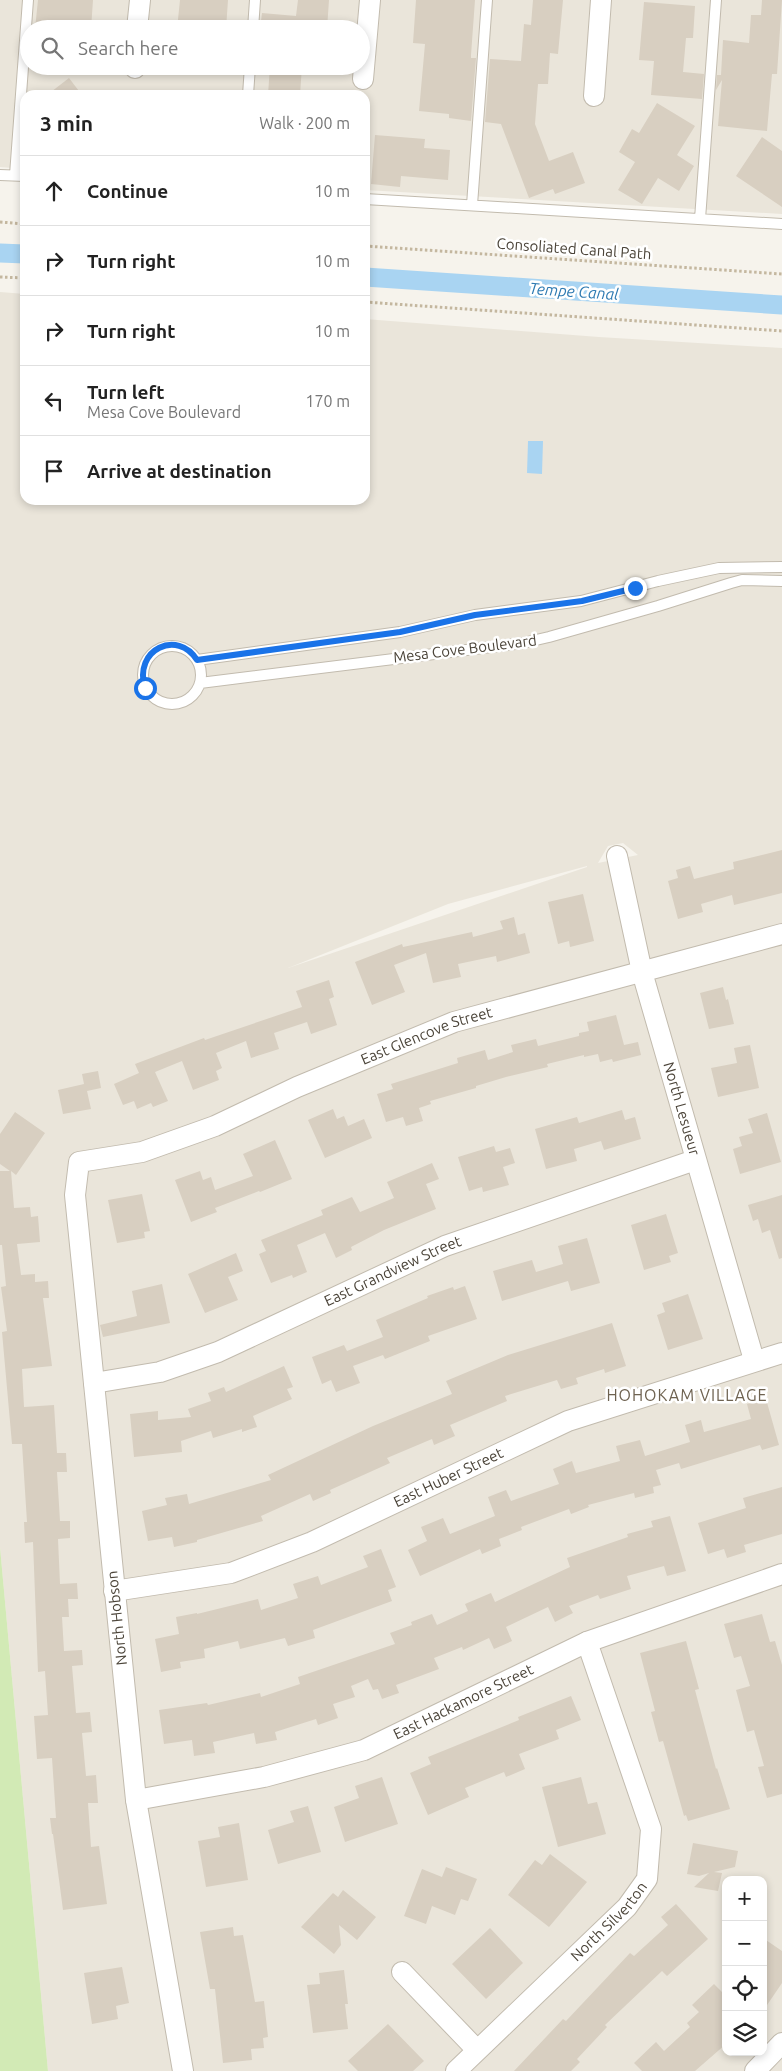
<!DOCTYPE html>
<meta charset="utf-8">
<style>
body{margin:0;font-family:Ubuntu,sans-serif;background:#f6f6f6;color:#222}
.controls{position:absolute;right:15px;bottom:15px;display:grid;overflow:hidden;border-radius:10px;box-shadow:0 2px 8px #0003}
.controls button{width:45px;height:45px;display:grid;place-items:center;padding:0;border:0;border-bottom:1px solid #e0e0e0;background:#fff;color:#222;font:25px sans-serif}
.stop{position:absolute;width:15px;height:15px;margin:-11px;border:4px solid #1a73e8;border-radius:50%;background:#fff}
.stop.end{background:#1a73e8;border-color:#fff;box-shadow:0 1px 5px #0008}
.list{margin:0;padding:0;list-style:none}
h2{display:flex;justify-content:space-between;align-items:center;height:65px;margin:0;padding:0 20px;font-size:21px}
h2 small{font-size:16px;font-weight:400;color:#767676}
.list li{display:grid;grid-template-columns:32px 1fr auto;gap:15px;align-items:center;box-sizing:border-box;height:70px;padding:0 20px;border-top:1px solid #e0e0e0}
.list b{display:block;font-size:19px;white-space:nowrap}
.list p{margin:0;font-size:16px;white-space:nowrap;color:#767676}
.list em{font-size:16px;font-style:normal;color:#767676}
.icon{flex:none;width:28px;height:28px;fill:none;stroke:currentColor;stroke-width:2;stroke-linecap:round;stroke-linejoin:round}
.map{position:relative;flex:none;width:782px;height:2071px;overflow:hidden}
.search{position:absolute;background:#fff;box-shadow:0 2px 8px #0003;left:20px;top:20px;width:350px;height:55px;display:flex;align-items:center;gap:12px;box-sizing:border-box;padding:0 18px;border-radius:28px;color:#767676;font-size:19px}
.panel{position:absolute;background:#fff;box-shadow:0 2px 8px #0003;left:20px;top:90px;width:350px;height:415px;border-radius:15px}
.map>svg:first-child{display:block}
.residential{fill:#eae5da;fill-rule:evenodd}
.green{fill:#d2eab5}
.water{fill:#a9d4f2}
.lines{fill:none;stroke-linecap:round;stroke-linejoin:round}
.canal{stroke:#a9d4f2;stroke-width:19}
.building{fill:#d8cfc1}
.service-casing{stroke:#c2bbae;stroke-width:12}
.minor-casing{stroke:#c2bbae;stroke-width:22}
.path{stroke:#c4b79f;stroke-width:3;stroke-dasharray:2.5 2.5;stroke-linecap:butt}
.service{stroke:#fff;stroke-width:10}
.minor{stroke:#fff;stroke-width:20}
.route{stroke:#1a73e8;stroke-width:6}
.labels{text-anchor:middle;stroke-width:5;stroke-linejoin:round;paint-order:stroke}
.street-label{font-size:15px;fill:#4b4439;stroke:#fff}
.water-label{font-size:16px;font-style:italic;fill:#2e7ab2;stroke:#fff}
.neighbourhood-label{font-size:16px;letter-spacing:1px;fill:#6e6250;stroke:#fff}
</style>
<div class="map">
<svg width="782" height="2071" viewBox="0 0 782 2071">
<rect width="100%" height="100%" fill="#f6f3ec"/>
<path class="residential" d="M0,0H782V214L365,190V95H25V169L0,167ZM29,29H361V66H29Z
M0,292L25,294V500H365V319L599,337L782,348V2071H48L0,1547ZM623,843L638,855L598,863L608,846ZM587,866V867L288,968L448,904ZM726,1880H763V2052H726Z"/>
<path class="green" d="M0,1547L48,2071H0Z"/>
<path class="water" d="M528,441H543L542,474L527,473Z"/>
<g class="lines">
<path class="canal" d="M0,253L25,254
M365,277L782,305"/>
</g>
<path class="building" d="M38,0H93L91,29H35Z
M180,0H228L226,29H177Z
M298,0H329L327,29H260L262,13L296,16Z
M416,0H475L471,55V58H476L471,121L449,118V114L419,111L425,44L413,43Z
M533,0H563L558,54L550,53L548,84H538L535,124L549,161L573,152L585,183L555,194L553,189L529,198L501,124L485,122L490,59L521,61L524,24L531,25Z
M762,0H782L777,74H772L767,131L718,126L722,80L716,90L717,75H721L723,40L749,43L751,15H761Z
M644,2L695,6L693,38H686L683,72L704,74L702,99L651,95L654,61L639,60Z
M270,66H302L300,95H268Z
M69,78L82,95H47Z
M657,103L695,126L677,155L694,166L679,191L658,178L642,204L618,190L635,162L619,152L632,129L639,133Z
M375,135L425,139L424,148L450,150L448,180L401,176L400,187L371,184Z
M762,137L782,151V207L736,176Z
M782,850V893L734,905L732,895L701,904L703,912L678,919L668,881L678,878L676,870L690,866L694,879L734,869L733,862Z
M583,894L594,941L570,947L569,941L558,944L548,902Z
M514,917L518,935L525,933L530,953L497,962L496,956L458,964L461,977L433,983L426,953L394,965L405,992L372,1005L355,962L402,944L403,947L472,932L473,937L503,929L500,921Z
M329,980L334,997L329,999L337,1025L311,1034L307,1022L274,1033L279,1049L251,1058L246,1041L216,1053L222,1068L216,1071L219,1080L193,1090L182,1061L155,1072L168,1101L153,1107L151,1103L137,1109L134,1101L123,1105L114,1084L139,1073L135,1064L204,1038L205,1040L302,1007L296,991Z
M723,987L726,1000L728,999L734,1024L709,1029L700,993Z
M616,1015L624,1045L638,1042L641,1055L613,1062L612,1059L600,1062L598,1054L584,1057V1055L547,1064L548,1067L506,1077L476,1086V1088L430,1101L431,1104L419,1108L423,1121L406,1126L403,1117L386,1122L377,1094L393,1089L391,1084L458,1063L457,1058L485,1050L488,1060L513,1052L511,1045L536,1039L538,1046L579,1036V1033L589,1031L587,1022Z
M750,1045L759,1088L718,1097L711,1068L737,1063L734,1048Z
M98,1071L101,1088L87,1091L91,1109L63,1114L58,1090L84,1084L82,1074Z
M333,1109L337,1119L344,1116L348,1126L364,1119L372,1138L325,1158L308,1120Z
M622,1110L625,1120L635,1117L641,1139L604,1150L601,1141L574,1149L577,1161L546,1169L535,1129L577,1117L579,1123Z
M15,1112L45,1133L16,1175L11,1171L14,1208L30,1207L31,1217L38,1216L40,1242L17,1244L21,1275L35,1274V1282L48,1281L49,1298H43L52,1366L22,1369L24,1407L54,1405L57,1453H66L67,1472H57L60,1521H70V1538L58,1539L60,1584L77,1583L78,1599H68L69,1617H62L64,1651L82,1650L83,1665L72,1666L76,1713L90,1712L92,1732L82,1733L86,1776L96,1775L98,1803H88L91,1847L99,1846L107,1904L63,1910L53,1834H52L50,1818H56L52,1758L37,1759L34,1716L48,1715L45,1671L38,1672L33,1542L25,1543L24,1522H27L22,1444H12L2,1332L7,1331L1,1287L6,1286L2,1245H0V1171H10L0,1164V1134Z
M767,1113L781,1162L740,1174L733,1149L742,1146L739,1137L753,1133L748,1119Z
M275,1140L292,1179L260,1192L259,1191L215,1208L217,1212L191,1222L175,1180L200,1171L203,1180L211,1177L215,1190L253,1176L243,1154Z
M494,1146L496,1152L510,1148L515,1163L503,1167L509,1185L483,1192L482,1187L469,1191L458,1157Z
M432,1163L439,1179L426,1184L436,1209L384,1230L351,1247L352,1250L336,1258L325,1233L297,1245L307,1272L293,1278L292,1275L271,1283L259,1254L266,1251L261,1240L323,1215L321,1210L352,1197L360,1212L394,1198L387,1182Z
M142,1194L150,1231L144,1232L145,1238L117,1243L108,1200Z
M782,1195V1258L779,1259L770,1230L762,1233L758,1219L753,1221L748,1205Z
M666,1214L678,1253L669,1256L671,1262L644,1270L631,1225Z
M587,1238L600,1283L571,1291L568,1281L502,1301L493,1271L532,1260L536,1272L563,1264L558,1246Z
M236,1253L243,1271L228,1277L238,1300L205,1313L188,1274Z
M162,1284L170,1323L103,1337L100,1325L137,1316L132,1291Z
M465,1286L477,1319L428,1336L430,1341L385,1359L383,1355L353,1366L360,1383L336,1392L331,1380L322,1384L312,1357L344,1345L347,1351L383,1337L376,1320L428,1298L427,1296L453,1287L454,1290Z
M688,1294L703,1339L668,1350L657,1315L665,1312L662,1303Z
M612,1323L626,1366L605,1373L604,1369L576,1378L578,1384L561,1389L557,1380L505,1396L507,1401L450,1425L455,1436L434,1445L432,1439L387,1458L390,1463L330,1490L331,1493L313,1501L310,1494L261,1516L263,1521L197,1540V1542L174,1547L172,1537L148,1541L142,1511L167,1505L165,1498L187,1494L189,1504L271,1480L268,1475L373,1426L452,1394L446,1381L508,1355Z
M284,1366L293,1387L287,1389L292,1399L253,1416L257,1427L242,1432V1429L213,1438L211,1431L181,1441L182,1452L134,1457L130,1414L158,1411V1420L191,1417L188,1409L211,1401L208,1393L224,1387L226,1392Z
M766,1399L779,1445L762,1450L760,1445L681,1469L679,1463L656,1470L661,1485L653,1487L654,1493L635,1498L634,1493L588,1505L589,1507L571,1514L569,1509L521,1527L522,1530L499,1539L501,1546L482,1554L480,1549L420,1576L408,1550L427,1541L421,1527L443,1518L450,1534L495,1516L488,1497L506,1490L511,1501L559,1484L553,1469L572,1461L576,1473L620,1461L616,1446L640,1440L645,1456L690,1442L685,1425L701,1420L704,1432L751,1419L747,1404Z
M782,1487V1534L744,1545L746,1552L727,1558L724,1549L708,1554L698,1523L746,1508L743,1498Z
M670,1516L686,1571L667,1576L664,1566L627,1576L631,1589L600,1599L598,1595L569,1606L573,1613L555,1622L548,1607L506,1627L512,1641L494,1649L489,1638L463,1650L462,1647L434,1658L439,1669L396,1685L399,1693L382,1699L378,1689L373,1690L368,1679L351,1686L355,1697L333,1704L338,1718L318,1725L316,1719L275,1732L277,1740L256,1744L254,1733L213,1742L215,1753L194,1756L192,1740L164,1744L159,1710L207,1703L208,1705L260,1693L261,1697L300,1684L298,1677L395,1644L390,1633L412,1625L411,1622L432,1614L437,1625L468,1611L465,1604L491,1593L495,1602L570,1567L567,1558L628,1537L627,1534L653,1527L651,1521Z
M381,1549L396,1587L388,1590L392,1601L313,1630L315,1638L288,1646L285,1638L240,1649L238,1641L204,1649L205,1658L180,1662L181,1668L161,1672L155,1639L179,1634L176,1617L197,1613V1614L258,1599L261,1610L298,1598L293,1584L318,1576L321,1585L368,1567L363,1556Z
M762,1614L770,1642L775,1641L782,1665V1794L767,1798L758,1767L764,1766L754,1730L747,1732L736,1690L750,1686L741,1656L734,1658L724,1624Z
M686,1641L699,1689L695,1690L716,1769L717,1768L730,1809L688,1821L686,1815L684,1816L663,1741L659,1742L651,1712L655,1711L640,1653Z
M571,1696L581,1720L556,1730L559,1739L519,1754L525,1769L506,1777L504,1772L465,1788L469,1797L428,1815L410,1773L431,1764L428,1757L519,1720L518,1717Z
M382,1777L398,1824L345,1842L334,1807L359,1798L355,1786Z
M581,1777L588,1804L597,1802L606,1834L558,1847L542,1787Z
M308,1806L321,1852L278,1864L268,1830L294,1822L290,1811Z
M239,1823L248,1880L206,1887L198,1841L220,1837L218,1827Z
M693,1843L738,1851L735,1867L714,1872L722,1873L718,1891L694,1887L709,1873L699,1876L687,1874Z
M550,1854L587,1882L549,1927L508,1895L535,1860L542,1865Z
M446,1867L477,1879L468,1901L461,1899L455,1915L432,1906L426,1924L404,1916L422,1869L442,1877Z
M343,1890L376,1917L357,1940L339,1925L341,1945L334,1954L301,1927L333,1893L338,1897Z
M676,1904L708,1939L667,1976L662,1971L605,2025L607,2027L577,2059L580,2062L571,2071H514L563,2019L566,2021L630,1953L634,1956L668,1925L661,1917Z
M233,1927L234,1936L243,1935L255,2002L264,2001L268,2037L263,2038L264,2048L251,2049L252,2060L223,2063L215,1989H210L200,1932Z
M490,1928L523,1963L486,1999L452,1964Z
M763,1938L782,1951V1983L763,2011Z
M122,1967L129,2003L116,2006L118,2019L92,2024L84,1973Z
M344,1970L348,2004H345L348,2029L313,2033L307,1985L320,1984L319,1973Z
M714,1984L726,1996V2044L695,2071H642L634,2063L656,2042L664,2051L690,2027L687,2023L699,2012L692,2005Z
M388,2024L424,2061L413,2071H358L348,2061Z"/>
<g class="lines">
<g class="service-casing">
<path id="service" d="M253,29L255,0
M248,95L250,66
M0,175L25,176
M15,175L28,0
M365,199L782,224
M472,205L487,0
M700,219L716,0
M143 675a29 29 0 1 1 58 0a29 29 0 1 1-58 0Z
M197,660L400,632L475,615L581,601L658,581L719,568L782,567
M200,683L523,643L549,637L658,606L731,583L742,580L782,581"/>
</g>
<g class="minor-casing">
<g id="minor">
<path d="M137,29L140,0"/>
<path d="M135,68V66"/>
<path d="M363,79L370,0"/>
<path d="M594,96L601,0"/>
<path id="s1" d="M617,856L642,972L754,1360"/>
<path id="s2" d="M94,1383L160,1372L218,1352L445,1246L695,1160"/>
<path id="s3" d="M114,1591L231,1573L312,1542L568,1421L782,1353"/>
<path id="s4" d="M136,1800L264,1777L364,1750L587,1642L782,1574"/>
<path d="M402,1972L477,2050"/>
<path id="s5" d="M183,2071L136,1800L75,1195L79,1162L142,1152L215,1126L297,1087L454,1022L782,934"/>
<path id="s6" d="M456,2071L627,1907L647,1879L651,1829L587,1642"/>
<path d="M755,2071L782,2043"/>
</g>
</g>
<path class="path" d="M0,222L25,224
M365,246L782,274
M0,277L25,278
M365,302L782,331"/>
<use href="#service" class="service"/>
<use href="#minor" class="minor"/>
</g>
<g class="lines">
<path class="route" d="M145,688C133,649 178,629 197,660L400,632L475,615L582,601L635,588"/>
</g>
<g class="labels">
<g class="street-label">
<text transform="translate(574 249) rotate(4)" y="5">Consoliated Canal Path</text>
<text transform="translate(465 649) rotate(-7)" y="5">Mesa Cove Boulevard</text>
<text dy="5" stroke="none"><textPath href="#s5" startOffset="1288">East Glencove Street</textPath></text>
<text dy="5" stroke="none"><textPath href="#s1" startOffset="261">North Lesueur</textPath></text>
<text dy="5" stroke="none"><textPath href="#s2" startOffset="321">East Grandview Street</textPath></text>
<text dy="5" stroke="none"><textPath href="#s3" startOffset="356">East Huber Street</textPath></text>
<text transform="translate(117 1618) rotate(-96)" y="5">North Hobson</text>
<text dy="5" stroke="none"><textPath href="#s4" startOffset="344">East Hackamore Street</textPath></text>
<text dy="5" stroke="none"><textPath href="#s6" startOffset="214">North Silverton</textPath></text>
</g>
<g class="water-label">
<text transform="translate(574 291) rotate(4)" y="6">Tempe Canal</text>
</g>
<g class="neighbourhood-label">
<text x="687" y="1401">HOHOKAM VILLAGE</text>
</g>
</g>
</svg>
<div class="controls">
<button>+</button>
<button>−</button>
<button><svg class="icon" aria-label="locate" viewBox="0 0 24 24"><circle cx="12" cy="12" r="6"/><path d="M12 2v4M12 18v4M2 12h4M18 12h4"/></svg></button>
<button><svg class="icon" aria-label="layers" viewBox="0 0 24 24"><path d="M12 4l9 5-9 5-9-5zM3 14l9 5 9-5"/></svg></button>
</div>
<div class="stop" style="left:145px;top:688px"></div>
<div class="stop end" style="left:635px;top:588px"></div>
<div class="search"><svg class="icon" aria-label="search" viewBox="0 0 24 24"><circle cx="10" cy="10" r="6"/><path d="M15 15l6 6"/></svg>Search here</div>
<section class="panel">
<h2>3 min<small>Walk · 200 m</small></h2>
<ul class="list">
<li><svg class="icon" aria-label="ahead" viewBox="0 0 24 24"><path d="M12 20V5M6 11l6-6 6 6"/></svg><div><b>Continue</b></div><em>10 m</em></li>
<li><svg class="icon" aria-label="right" viewBox="0 0 24 24"><path d="M7 20v-9h11M14 6l5 5-5 5"/></svg><div><b>Turn right</b></div><em>10 m</em></li>
<li><svg class="icon" aria-label="right" viewBox="0 0 24 24"><path d="M7 20v-9h11M14 6l5 5-5 5"/></svg><div><b>Turn right</b></div><em>10 m</em></li>
<li><svg class="icon" aria-label="left" viewBox="0 0 24 24"><path d="M17 20v-9H6M10 6l-5 5 5 5"/></svg><div><b>Turn left</b><p>Mesa Cove Boulevard</p></div><em>170 m</em></li>
<li><svg class="icon" aria-label="arrive" viewBox="0 0 24 24"><path d="M6 21V4h12l-3 4 3 4H6"/></svg><div><b>Arrive at destination</b></div></li>
</ul>
</section>
</div>
